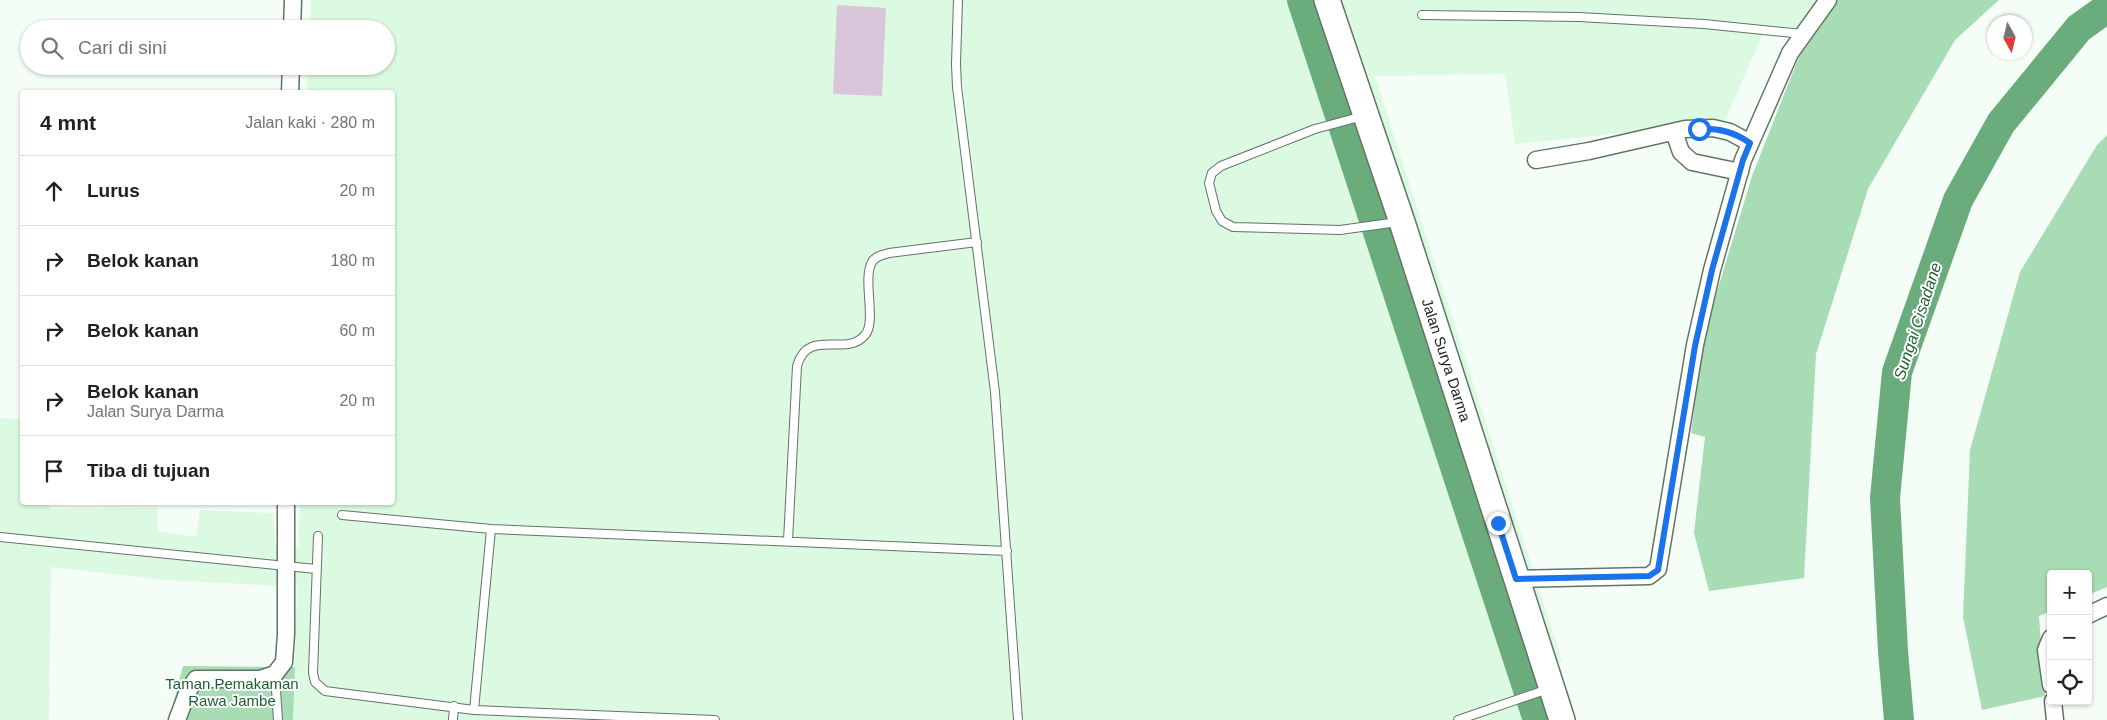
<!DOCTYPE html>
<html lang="id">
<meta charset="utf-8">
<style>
body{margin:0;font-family:Helvetica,sans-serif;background:#f2f2f2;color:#202124}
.controls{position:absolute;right:15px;bottom:15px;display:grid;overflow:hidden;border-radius:5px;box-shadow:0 1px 4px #0004}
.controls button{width:45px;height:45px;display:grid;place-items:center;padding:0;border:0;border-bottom:1px solid #e0e0e0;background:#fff;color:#202124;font:25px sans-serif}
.compass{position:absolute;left:1987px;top:15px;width:45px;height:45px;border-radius:50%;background:#fff;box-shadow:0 1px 4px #0004;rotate:172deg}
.stop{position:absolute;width:15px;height:15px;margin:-11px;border:4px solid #1a73e8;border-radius:50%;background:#fff}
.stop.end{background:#1a73e8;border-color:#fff;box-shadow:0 1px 5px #0008}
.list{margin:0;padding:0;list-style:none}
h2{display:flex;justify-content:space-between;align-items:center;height:65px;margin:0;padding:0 20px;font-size:21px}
h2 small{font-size:16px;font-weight:400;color:#757577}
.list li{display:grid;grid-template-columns:32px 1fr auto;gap:15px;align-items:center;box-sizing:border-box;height:70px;padding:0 20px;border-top:1px solid #e0e0e0}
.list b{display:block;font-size:19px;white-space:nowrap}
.list p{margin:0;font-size:16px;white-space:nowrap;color:#757577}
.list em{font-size:16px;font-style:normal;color:#757577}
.icon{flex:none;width:28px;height:28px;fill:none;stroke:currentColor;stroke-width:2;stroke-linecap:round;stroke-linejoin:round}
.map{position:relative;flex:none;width:2107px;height:720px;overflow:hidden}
.search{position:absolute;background:#fff;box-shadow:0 1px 4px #0004;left:20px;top:20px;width:375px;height:55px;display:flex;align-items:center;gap:12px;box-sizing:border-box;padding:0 18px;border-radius:28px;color:#757577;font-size:19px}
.panel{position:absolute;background:#fff;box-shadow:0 1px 4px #0004;left:20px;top:90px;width:375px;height:415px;border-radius:5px}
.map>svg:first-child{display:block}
.built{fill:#dbfae1}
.green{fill:#a7dcb4}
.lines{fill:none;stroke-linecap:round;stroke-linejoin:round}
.river{stroke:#6bac7d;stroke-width:30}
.building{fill:#d9c6da}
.lane-casing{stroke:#607565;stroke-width:10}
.street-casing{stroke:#607565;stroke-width:19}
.primary-casing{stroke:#607565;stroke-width:28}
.lane{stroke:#fff;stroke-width:8}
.street{stroke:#fff;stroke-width:16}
.primary{stroke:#fff;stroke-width:25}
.route{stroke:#1a73e8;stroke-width:6}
.labels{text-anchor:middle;stroke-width:4;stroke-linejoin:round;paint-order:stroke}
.street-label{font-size:15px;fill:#212a23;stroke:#fff}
.park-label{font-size:15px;fill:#186134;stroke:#fff}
.water-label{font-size:16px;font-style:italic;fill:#1a6335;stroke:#fff}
</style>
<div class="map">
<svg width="2107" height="720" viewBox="0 0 2107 720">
<rect width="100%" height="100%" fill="#f4fef6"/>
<path class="built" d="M311,0H1834L1804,44L1766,27L1724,123L1515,144L1505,74L1375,76L1562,661L1517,679L1530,720H293L297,587L165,580L51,567L49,720H0V418L22,419V502L50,503V509L157,508L158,531L196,537L200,510L273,513L275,545L298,546L300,503L392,502V92H307L308,66H386V29H310Z"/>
<path class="green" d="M1834,0H1999L1955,40L1868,189L1816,354L1804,578L1709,591L1694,533L1705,437L1691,433L1703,338L1752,176L1804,44Z
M2107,135V587L2088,595V574H2051V611L2039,616L2045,696L1982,710L1963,617L1970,450L2020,272L2097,145Z
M183,666L295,667L293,720H169Z"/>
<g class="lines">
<path class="river" d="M1302,0L1538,720
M1899,720L1893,651L1885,498L1897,372L1958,200L2001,123L2079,28L2107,8"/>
</g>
<path class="building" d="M837,5L886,8L882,96L833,94Z"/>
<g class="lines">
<g class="lane-casing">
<path id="lane" d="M958,0L956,64L957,87L995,392L1018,720
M1422,15L1579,17L1704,24L1803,34
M1363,116L1315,129L1221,166L1212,173L1209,183L1216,211L1222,221L1233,227L1340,230L1398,222
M342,515L491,529L1007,551
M318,536L313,673L315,682L325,691L474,710L715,720
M0,537L316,569
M788,541L797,366C808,327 846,358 865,335C877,322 862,279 872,262C875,256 883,255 889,253L977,242
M275,674L278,720
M474,710L491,529
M453,720L454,706
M1458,720L1548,689"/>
</g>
<g class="street-casing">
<path id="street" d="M292,29L293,0
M290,92L291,66
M1674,132L1681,152L1692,162L1740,172
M1536,160L1589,151L1685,129L1713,128L1730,132L1750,143
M1516,579L1649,576L1658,569L1695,345L1712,270L1743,160L1790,53L1828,0
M2088,615L2107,606
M2051,638L2046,650L2051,685
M2053,701L2055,720
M177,720L188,691L196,679H260L275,674L284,662L286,634V502"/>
</g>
<g class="primary-casing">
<path id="primary" d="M1327,0L1402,222L1562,720"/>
</g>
<use href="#lane" class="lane"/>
<use href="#street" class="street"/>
<use href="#primary" class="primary"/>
</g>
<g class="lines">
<path class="route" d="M1498,523L1516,579L1649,576L1658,570L1695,346L1712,270L1743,160L1750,143C1734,132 1719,128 1699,129"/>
</g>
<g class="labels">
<g class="street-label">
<text transform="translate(1446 360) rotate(72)" y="5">Jalan Surya Darma</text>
</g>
<g class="park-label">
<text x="232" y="689">Taman Pemakaman<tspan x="232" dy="17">Rawa Jambe</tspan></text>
</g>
<g class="water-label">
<text transform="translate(1917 321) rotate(-72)" y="6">Sungai Cisadane</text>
</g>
</g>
</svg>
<div class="controls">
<button>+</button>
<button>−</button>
<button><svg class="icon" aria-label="locate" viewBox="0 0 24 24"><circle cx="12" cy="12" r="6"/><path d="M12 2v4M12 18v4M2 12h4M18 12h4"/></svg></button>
</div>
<svg class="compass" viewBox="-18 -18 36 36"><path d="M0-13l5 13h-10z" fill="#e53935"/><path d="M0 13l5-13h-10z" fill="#757577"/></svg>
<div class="stop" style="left:1699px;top:129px"></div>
<div class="stop end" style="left:1498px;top:523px"></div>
<div class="search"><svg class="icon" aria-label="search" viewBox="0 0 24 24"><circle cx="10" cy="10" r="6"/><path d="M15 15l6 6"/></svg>Cari di sini</div>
<section class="panel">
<h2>4 mnt<small>Jalan kaki · 280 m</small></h2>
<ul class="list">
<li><svg class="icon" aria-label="ahead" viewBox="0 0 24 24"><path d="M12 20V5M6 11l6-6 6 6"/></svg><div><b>Lurus</b></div><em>20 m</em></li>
<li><svg class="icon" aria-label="right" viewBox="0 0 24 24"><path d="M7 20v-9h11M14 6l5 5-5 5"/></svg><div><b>Belok kanan</b></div><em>180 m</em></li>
<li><svg class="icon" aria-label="right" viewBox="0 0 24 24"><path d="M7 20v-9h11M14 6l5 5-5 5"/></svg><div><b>Belok kanan</b></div><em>60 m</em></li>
<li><svg class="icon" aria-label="right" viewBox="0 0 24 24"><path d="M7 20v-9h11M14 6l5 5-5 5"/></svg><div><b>Belok kanan</b><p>Jalan Surya Darma</p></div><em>20 m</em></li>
<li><svg class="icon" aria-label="arrive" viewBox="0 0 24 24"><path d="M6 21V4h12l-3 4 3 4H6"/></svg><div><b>Tiba di tujuan</b></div></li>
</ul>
</section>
</div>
